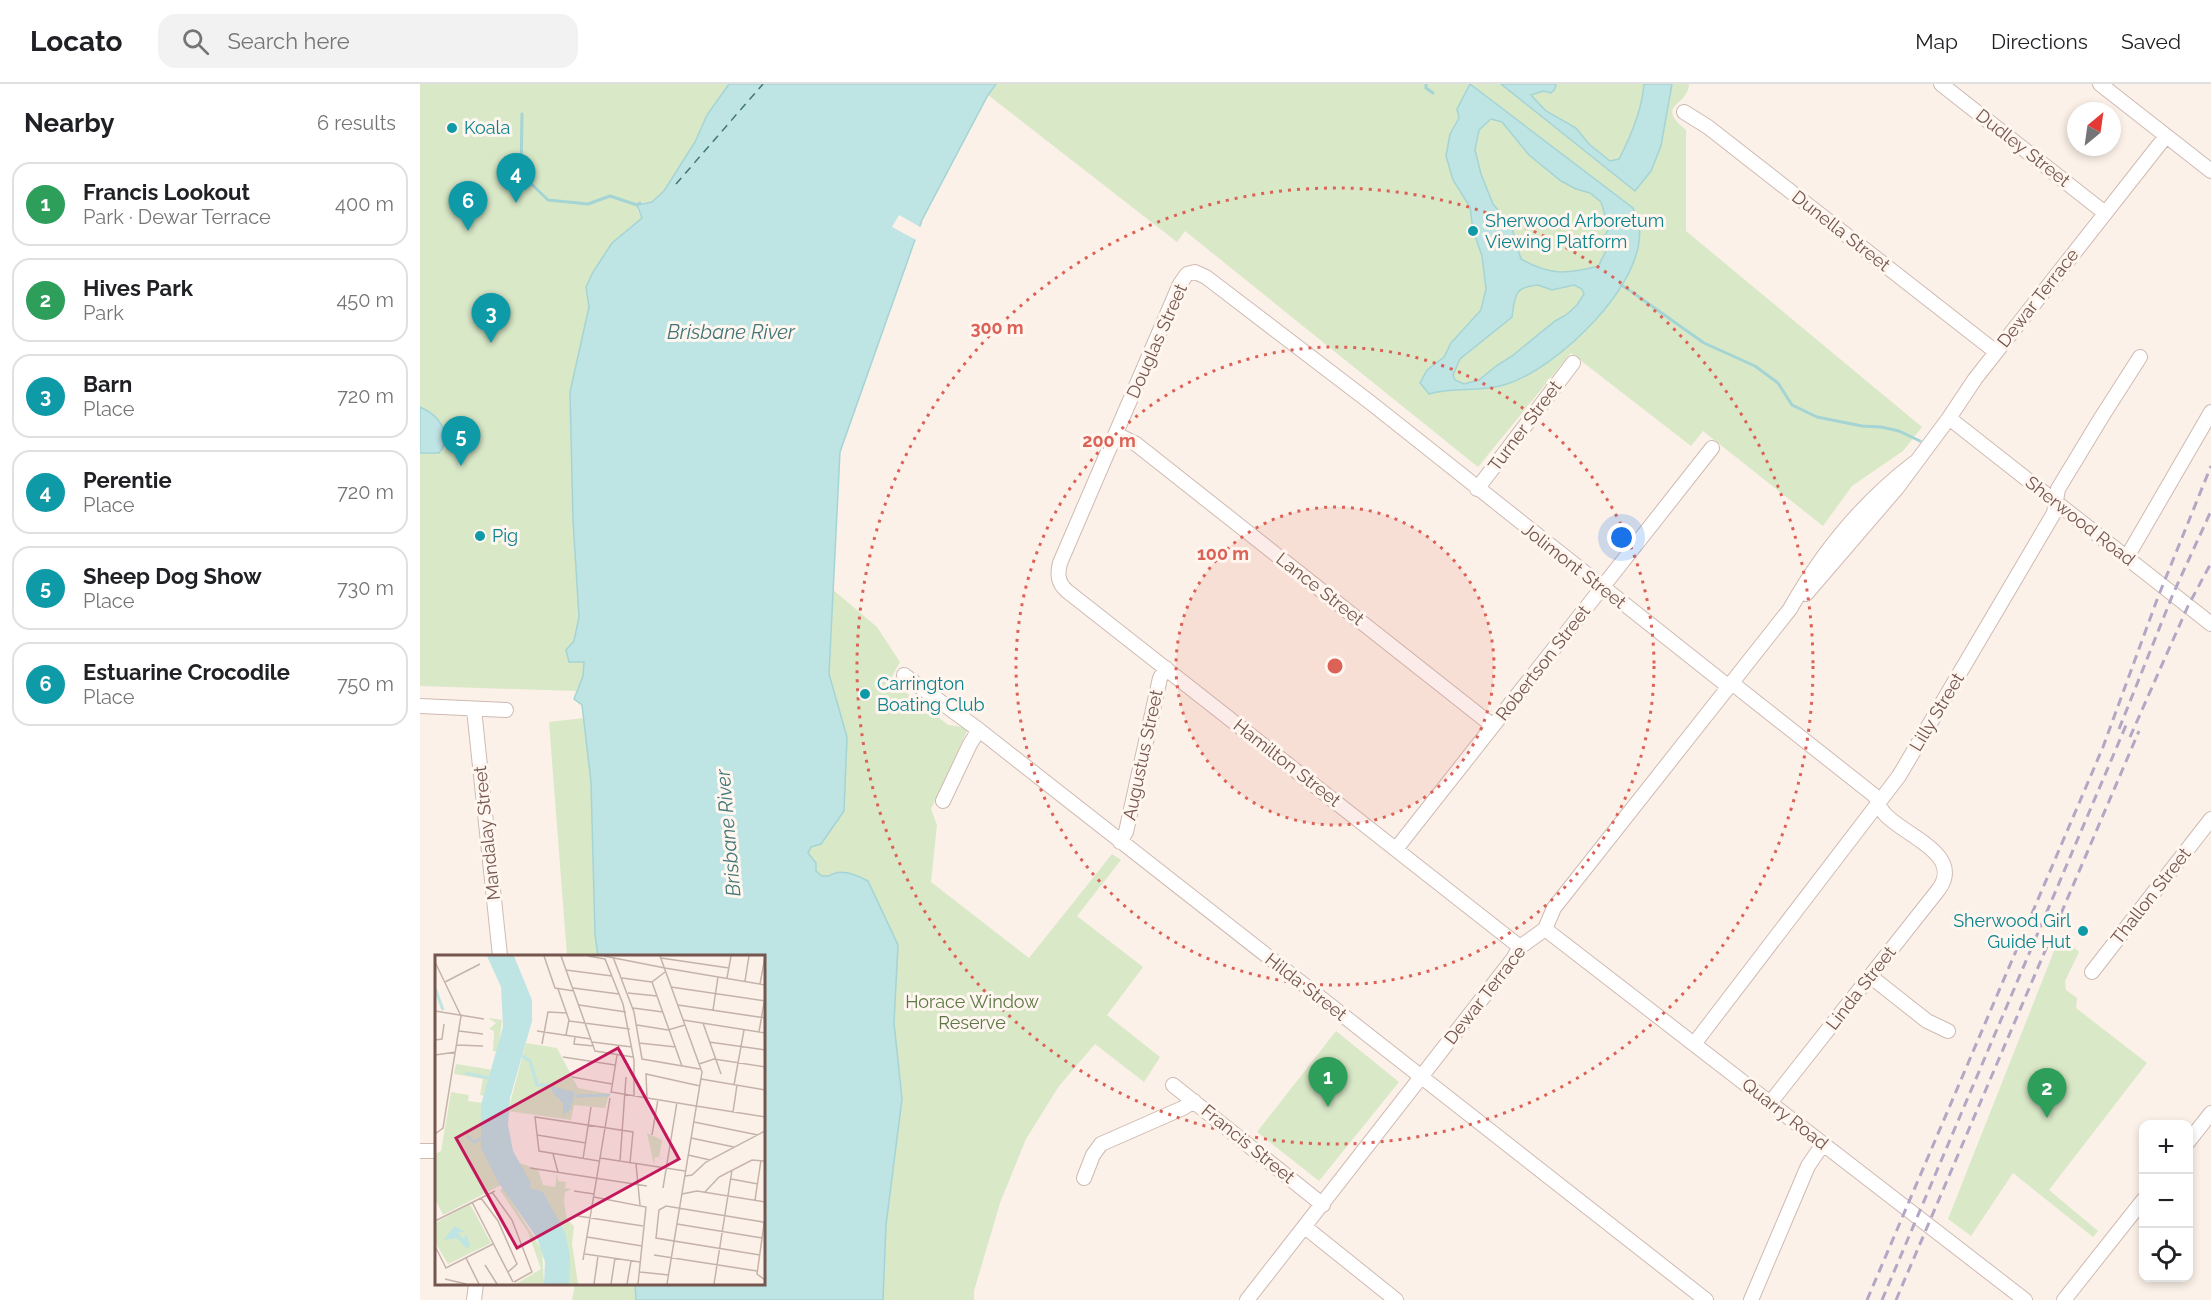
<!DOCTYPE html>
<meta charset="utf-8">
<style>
body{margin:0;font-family:Raleway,sans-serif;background:#f2f2f2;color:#202124}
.controls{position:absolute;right:18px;bottom:18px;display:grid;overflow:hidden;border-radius:12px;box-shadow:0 3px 9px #0003}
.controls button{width:54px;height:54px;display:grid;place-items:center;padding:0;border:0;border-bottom:2px solid #e0e0e0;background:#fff;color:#202124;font:30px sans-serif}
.compass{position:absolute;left:1647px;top:18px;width:54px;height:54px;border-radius:50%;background:#fff;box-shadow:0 3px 9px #0003;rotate:29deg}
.you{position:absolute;left:1202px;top:454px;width:21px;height:21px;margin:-15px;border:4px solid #fff;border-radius:50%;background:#1a73e8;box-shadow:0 0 0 9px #1a73e833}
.badge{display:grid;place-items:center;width:39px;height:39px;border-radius:50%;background:#dc6156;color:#fff;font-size:20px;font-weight:700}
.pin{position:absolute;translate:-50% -50px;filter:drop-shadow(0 2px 3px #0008)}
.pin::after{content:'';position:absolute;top:32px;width:21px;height:18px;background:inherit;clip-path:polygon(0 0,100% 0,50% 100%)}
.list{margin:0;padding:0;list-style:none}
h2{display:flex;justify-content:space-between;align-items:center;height:78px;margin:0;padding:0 24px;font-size:26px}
h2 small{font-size:20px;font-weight:400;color:#757577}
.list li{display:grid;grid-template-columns:39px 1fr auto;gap:18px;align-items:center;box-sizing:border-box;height:84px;margin:0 12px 12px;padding:0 12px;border:2px solid #e0e0e0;border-radius:18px}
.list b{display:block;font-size:22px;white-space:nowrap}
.list p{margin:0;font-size:20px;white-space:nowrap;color:#757577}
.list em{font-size:20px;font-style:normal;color:#757577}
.icon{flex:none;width:33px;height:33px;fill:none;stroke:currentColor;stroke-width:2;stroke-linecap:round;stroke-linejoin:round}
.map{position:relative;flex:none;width:1791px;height:1216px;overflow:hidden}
header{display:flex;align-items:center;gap:36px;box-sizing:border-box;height:84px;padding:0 30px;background:#fff;border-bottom:2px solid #e0e0e0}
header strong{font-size:28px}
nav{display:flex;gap:33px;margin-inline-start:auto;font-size:21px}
.search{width:420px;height:54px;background:#f2f2f2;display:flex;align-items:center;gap:15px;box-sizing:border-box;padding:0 21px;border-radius:18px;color:#757577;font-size:22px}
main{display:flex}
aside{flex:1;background:#fff}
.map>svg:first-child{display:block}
.green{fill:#d9e8c7}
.water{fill:#bee4e4;stroke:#a5d4d5;stroke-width:1.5;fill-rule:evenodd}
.pier{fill:#fbf1e8}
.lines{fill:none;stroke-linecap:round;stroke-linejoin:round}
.stream{stroke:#a5d4d5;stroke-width:3}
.ferry{stroke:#427678;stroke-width:1.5;stroke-dasharray:8 6;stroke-linecap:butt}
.minor-casing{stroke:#cfbab2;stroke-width:16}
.minor{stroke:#fff;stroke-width:14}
.rail{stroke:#b3a7c5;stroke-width:3;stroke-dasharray:9 6;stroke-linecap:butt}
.ring{fill:none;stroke:#dc6156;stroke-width:3;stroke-dasharray:3 6}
.culture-dot{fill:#0f9aa8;stroke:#fef6ef;stroke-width:2}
.labels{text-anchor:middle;stroke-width:6;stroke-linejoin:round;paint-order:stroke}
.culture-label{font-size:18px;fill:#0d838f;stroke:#fef6ef;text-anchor:start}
.street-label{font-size:18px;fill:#74564e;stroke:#fef6ef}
.park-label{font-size:18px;fill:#5d7846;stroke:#fef6ef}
.water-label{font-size:20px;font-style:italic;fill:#427678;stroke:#fef6ef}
.inset-river{fill:none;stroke:#bee4e4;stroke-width:3}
.inset-road{fill:none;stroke:#c5b3aa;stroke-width:1.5}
.view{fill:#c2185b;fill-opacity:0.15;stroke:#c2185b;stroke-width:3}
.inset-edge{fill:none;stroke:#74564e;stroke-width:3}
.centre{fill:#dc6156;stroke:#fef6ef;stroke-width:3}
.ring-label{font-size:18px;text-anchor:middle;font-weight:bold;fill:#dc6156;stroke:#fef6ef;stroke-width:6;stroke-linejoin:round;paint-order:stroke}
</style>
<header>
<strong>Locato</strong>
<div class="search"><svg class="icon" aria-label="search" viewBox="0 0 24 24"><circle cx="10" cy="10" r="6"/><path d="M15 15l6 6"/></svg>Search here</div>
<nav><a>Map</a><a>Directions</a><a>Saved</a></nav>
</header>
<main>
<aside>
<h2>Nearby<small>6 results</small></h2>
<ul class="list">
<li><span class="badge" style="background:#2e9e5b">1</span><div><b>Francis Lookout</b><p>Park · Dewar Terrace</p></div><em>400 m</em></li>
<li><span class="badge" style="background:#2e9e5b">2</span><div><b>Hives Park</b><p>Park</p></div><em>450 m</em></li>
<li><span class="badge" style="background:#0f9aa8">3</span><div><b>Barn</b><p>Place</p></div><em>720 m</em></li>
<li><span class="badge" style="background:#0f9aa8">4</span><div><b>Perentie</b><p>Place</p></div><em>720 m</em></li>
<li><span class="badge" style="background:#0f9aa8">5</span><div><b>Sheep Dog Show</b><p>Place</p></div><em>730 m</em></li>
<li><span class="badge" style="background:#0f9aa8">6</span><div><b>Estuarine Crocodile</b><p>Place</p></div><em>750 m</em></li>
</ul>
</aside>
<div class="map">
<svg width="1791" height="1216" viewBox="0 0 1791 1216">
<rect width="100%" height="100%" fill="#fbf1e8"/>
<path class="green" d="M0,0H309L287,32L275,58L244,107L232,118L220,119L217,126L222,134L192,159L166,203L169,223L150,308L153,436L159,533L154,557L164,577L163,592L156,607L0,602Z
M576,0H1269C1268,23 1234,20 1266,46V147L1502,343L1483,367L1432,402L1403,442L1283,347L1271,362L1151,269L1058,383L765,147L757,158L568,11Z
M412,505L457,543L480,578L470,596L528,641L543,643L547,647L511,725L517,741L511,798L609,874L692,770L701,776L657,832L723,883L687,931L740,973L724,998L675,960L639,1002L606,1055L580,1119L554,1207V1216H463L466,1141L482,1015L474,939L478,861L445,795L414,788L409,793L401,792L396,787V779L387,769L427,653L409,590Z
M164,634L171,698L175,851L178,872H147L129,638Z
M1640,852L1659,868L1645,897L1646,906L1657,914L1656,924L1727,979L1629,1106L1678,1147L1673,1153L1593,1089L1551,1152L1528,1135Z
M916,947L979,998L899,1097L837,1048Z
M155,1200H215L216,1216H152Z"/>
<path class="water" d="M309,0H576L568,11L502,136L420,368L409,590L427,653L424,727L401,760L391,763L388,769L396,779V787L402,792H409C420,784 437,791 448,797L478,861L474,939L482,1015L466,1141L463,1216H216L215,1200H344V872H178L175,851L171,698L162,621L154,615L163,592L164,578H149L146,566L154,557L159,533L153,436L150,308L169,223L166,203L173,188L192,159L222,134L217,121L232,118L244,107L275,58L287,31Z
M1050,0L1213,124C1215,129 1219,136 1219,141C1228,199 1137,284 1087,300C1061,309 1034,302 1009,310L1000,299L1007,286L1024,273L1031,259L1061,226L1066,205L1062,172L1053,146L1050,123L1033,96L1026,72L1030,50L1039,34L1037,25ZM1071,35L1082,38L1109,71L1141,97L1156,105L1170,109L1181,118L1189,144L1184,153L1189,158C1188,167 1181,173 1179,182C1147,190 1130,192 1101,175L1091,141L1073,120L1061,90L1055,66L1059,46ZM1118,201L1132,206L1154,201L1162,205L1164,210L1157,221L1146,231L1135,237L1092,272L1076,282L1059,296L1044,300L1035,296L1033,291L1040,275L1092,233C1095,211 1094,203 1118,201Z
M1081,0H1136L1135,5L1131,9L1123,7L1111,11L1126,27L1156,44L1169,60L1190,77L1199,75C1211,52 1222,26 1224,0H1252L1241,62L1231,87L1215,107Z
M0,323C19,331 34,351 19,369H0Z"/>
<path class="pier" d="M479,131L502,144L498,157L472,143Z"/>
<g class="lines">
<path class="stream" d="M1006,0V4L1013,9
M102,30L101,90L128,116L168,120L190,112L217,121L220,119
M1201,201L1209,206
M1212,208L1284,259L1335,282L1358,299L1372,321L1397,333L1442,342L1461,343L1479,347L1500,357"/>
<path class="ferry" d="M256,100L343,0"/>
<g class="minor-casing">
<path id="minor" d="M1521,0L1685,129
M1680,0L1791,87
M1264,28L1288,43L1576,268
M1529,334L1791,540
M696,350L716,360L1073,642
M1057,405L1153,279
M1707,473L1791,328
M1386,510L1477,404L1529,334L1555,295L1746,52
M484,591L559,646L1286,1216
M0,622L86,626
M54,625L80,872
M523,717L550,660L559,646
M700,758L706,748L740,594L746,584
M976,765L1292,364
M1125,845L1605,1216
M1100,863L647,507C638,499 637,491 640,479L760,200L767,190L775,188L786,193L951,319L1304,599L1317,603L1455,712C1457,717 1460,725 1464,729C1482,751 1544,769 1519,805L1350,1019
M1672,888L1791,735
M1450,892L1507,937L1528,947
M1274,960L1479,692L1634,429L1638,405L1681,334L1720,273
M753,1001L903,1121
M1768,1058L1791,1029
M0,1067H16
M664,1094L673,1071L681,1060L763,1024L774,1017
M885,1143L976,1216
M54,1216L56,1200
M827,1216L1093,875L1100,863L1125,845L1134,824L1370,525C1402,468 1442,419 1494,379
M1331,1216L1388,1082L1403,1060
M1644,1216L1724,1115"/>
</g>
<use href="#minor" class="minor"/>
<path class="rail" d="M1699,645L1753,510L1791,427
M1710,653L1768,522L1791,479
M1447,1216L1683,663L1738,513L1791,382
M1462,1216L1707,639
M1476,1216L1719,647"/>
</g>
<circle cx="915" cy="582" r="159" fill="#dc6156" fill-opacity=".12"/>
<g class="ring">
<circle cx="915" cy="582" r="159"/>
<circle cx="915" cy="582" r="319"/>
<circle cx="915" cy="582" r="478"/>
</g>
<g class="culture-dot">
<circle cx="32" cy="44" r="6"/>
<circle cx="1053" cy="147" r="6"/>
<circle cx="60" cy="452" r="6"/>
<circle cx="445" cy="610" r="6"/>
<circle cx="1663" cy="847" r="6"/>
</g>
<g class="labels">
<g class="culture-label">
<text x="44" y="50">Koala</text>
<text x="1065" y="143">Sherwood Arboretum<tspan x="1065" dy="21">Viewing Platform</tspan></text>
<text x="72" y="458">Pig</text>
<text x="457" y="606">Carrington<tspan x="457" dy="21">Boating Club</tspan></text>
<text x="1651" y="843" text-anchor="end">Sherwood Girl<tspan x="1651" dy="21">Guide Hut</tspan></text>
</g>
<g class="street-label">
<text transform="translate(1603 64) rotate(38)" y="6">Dudley Street</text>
<text transform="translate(1421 147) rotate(38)" y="6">Dunella Street</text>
<text transform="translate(1618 214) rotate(-52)" y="6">Dewar Terrace</text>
<text transform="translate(737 257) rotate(-66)" y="6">Douglas Street</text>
<text transform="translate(1105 342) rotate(-53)" y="6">Turner Street</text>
<text transform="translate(1660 437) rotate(38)" y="6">Sherwood Road</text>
<text transform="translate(1154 482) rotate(38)" y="6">Jolimont Street</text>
<text transform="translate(900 505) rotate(38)" y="6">Lance Street</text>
<text transform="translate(1123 579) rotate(-52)" y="6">Robertson Street</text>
<text transform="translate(1517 628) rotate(-59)" y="6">Lilly Street</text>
<text transform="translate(723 671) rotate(-78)" y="6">Augustus Street</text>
<text transform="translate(867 679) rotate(38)" y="6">Hamilton Street</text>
<text transform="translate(67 749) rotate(-96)" y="6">Mandalay Street</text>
<text transform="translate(1731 812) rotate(-52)" y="6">Thallon Street</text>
<text transform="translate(886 903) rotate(38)" y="6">Hilda Street</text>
<text transform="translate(1441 904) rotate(-52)" y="6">Linda Street</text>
<text transform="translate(1065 911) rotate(-52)" y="6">Dewar Terrace</text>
<text transform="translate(1365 1030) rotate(38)" y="6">Quarry Road</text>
<text transform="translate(828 1060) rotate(39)" y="6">Francis Street</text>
</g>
<g class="park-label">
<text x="552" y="924">Horace Window<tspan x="552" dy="21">Reserve</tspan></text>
</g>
<g class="water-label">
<text x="311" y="255">Brisbane River</text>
<text transform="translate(308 749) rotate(-95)" y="7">Brisbane River</text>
</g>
</g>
<g transform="translate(15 871)">
<rect width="330" height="330" fill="#fbf1e8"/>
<path d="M53,63L67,65L63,97L58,96L59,76L54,74L61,68ZM91,88L122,93L143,133L174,139L170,153L139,150L136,165L73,156ZM21,109L58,115L49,141L45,140L48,124L19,119ZM16,137L34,140L33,146L47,148L48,195L66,230L8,260L0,244V199L6,196ZM212,178L227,185L224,202L231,203L220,202L219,210ZM84,208L103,214L108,230L120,232L122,218L123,226L131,227L130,233L137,234L130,237L129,248L132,265L139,271L137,289L143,329H134L130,278L108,237L95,234ZM68,233L107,295L109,329H81L106,314L93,277L65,235ZM35,249L56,288L13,309L0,287V268Z" fill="#d9e8c7"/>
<path d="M52,1H79L97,45V66L75,143L73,170L78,196L96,228L95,233L108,237L130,277L135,301L134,329H109L110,307L102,283L63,227L46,193V150L68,72L66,32ZM116,131L140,137L136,154L128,161V148L118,138ZM19,271L30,277H23L28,284L32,280L35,292L31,293L22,283L9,285Z" fill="#bee4e4"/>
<path class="inset-river" d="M0,33L8,55M87,101L95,106L102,130H113M30,118L54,123M141,141L175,140M49,180L81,73V39L66,1M32,181L39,187L47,183"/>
<path class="inset-road" d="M109,1L120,33L139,36M126,1L160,96L198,102M153,1L170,4L188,49L199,105V141M169,1L230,13M225,1L267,117L232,329M178,2L199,57L207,104L265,114M226,3L294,13M0,7L26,61L8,173L0,179M230,13L330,30M131,15L177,21M230,17L217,27L247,111M187,23L217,27M292,23L296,1M310,26L314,1M10,27L45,9M325,29L330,2M236,32L330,46M138,33L184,39M123,34L134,65L131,80M193,38L222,41M144,50L191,57M243,50L330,63M198,53L228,57M278,55L283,22M0,56L49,64M248,65L330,78M134,66L195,74M268,68L286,119M202,70L233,75L250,70M24,76L48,79M102,76L156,84M324,77L330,42M140,82L139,89L159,91M0,85L7,84L9,69M157,87L197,92M274,87L330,95M204,88L241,92M107,89L113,57L132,58M22,90L48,91M0,100L21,97M128,102L180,110M264,109L279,104L330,112M137,122L177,129M266,124L330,135M299,130L309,75M176,137L261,151M176,138L182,100M212,143L211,119L265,131M261,151L330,162M298,157L302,130M259,167L323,180M102,180L151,188M217,180L223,144M256,183L299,192M118,199L123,217M253,200L275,205M165,203L250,216M148,204L156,152M164,206L104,196L100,162L198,177L195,208M185,206L191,122M201,209L205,250M95,213L212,231M250,221L257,220L271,207L330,176M296,224L323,229M228,233L242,147M139,236L159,239M57,237L77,265L97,317L79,327M270,237L284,222L317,205L330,206M247,239L262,236L330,247M159,242L211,252L203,329M46,243L63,266L82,309L73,317M320,245L326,205M37,247L78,327M143,261L208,271M0,266L60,236M242,269L327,283M152,282L207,291M0,291L11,313L58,289M150,299L205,307M219,300L322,316M325,300L221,283L224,255L231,251L328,267L329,269L322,319L330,325M31,303L44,329M148,305L175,143M50,310L62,329M205,317L234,320M10,324L31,329M159,329L163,301M176,329L180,303M192,329L196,306M279,329L297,215"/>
<path class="view" d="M183,93L244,204L82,293L21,183Z"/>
<rect width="330" height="330" class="inset-edge"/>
</g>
<circle cx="915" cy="582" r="9" class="centre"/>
<g class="ring-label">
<text x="577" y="250">300 m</text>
<text x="689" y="363">200 m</text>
<text x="803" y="476">100 m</text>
</g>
</svg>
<div class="controls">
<button>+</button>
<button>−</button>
<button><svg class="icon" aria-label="locate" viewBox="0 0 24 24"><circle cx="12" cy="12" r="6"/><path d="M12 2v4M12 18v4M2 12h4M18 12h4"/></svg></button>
</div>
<svg class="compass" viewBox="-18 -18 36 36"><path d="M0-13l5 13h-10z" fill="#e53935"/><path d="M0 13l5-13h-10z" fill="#757577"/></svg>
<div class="you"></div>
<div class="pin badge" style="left:908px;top:1023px;background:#2e9e5b">1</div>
<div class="pin badge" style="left:1627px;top:1034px;background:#2e9e5b">2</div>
<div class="pin badge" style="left:71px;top:259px;background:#0f9aa8">3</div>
<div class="pin badge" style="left:96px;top:119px;background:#0f9aa8">4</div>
<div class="pin badge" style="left:41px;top:382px;background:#0f9aa8">5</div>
<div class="pin badge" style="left:48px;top:147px;background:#0f9aa8">6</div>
</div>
</main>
